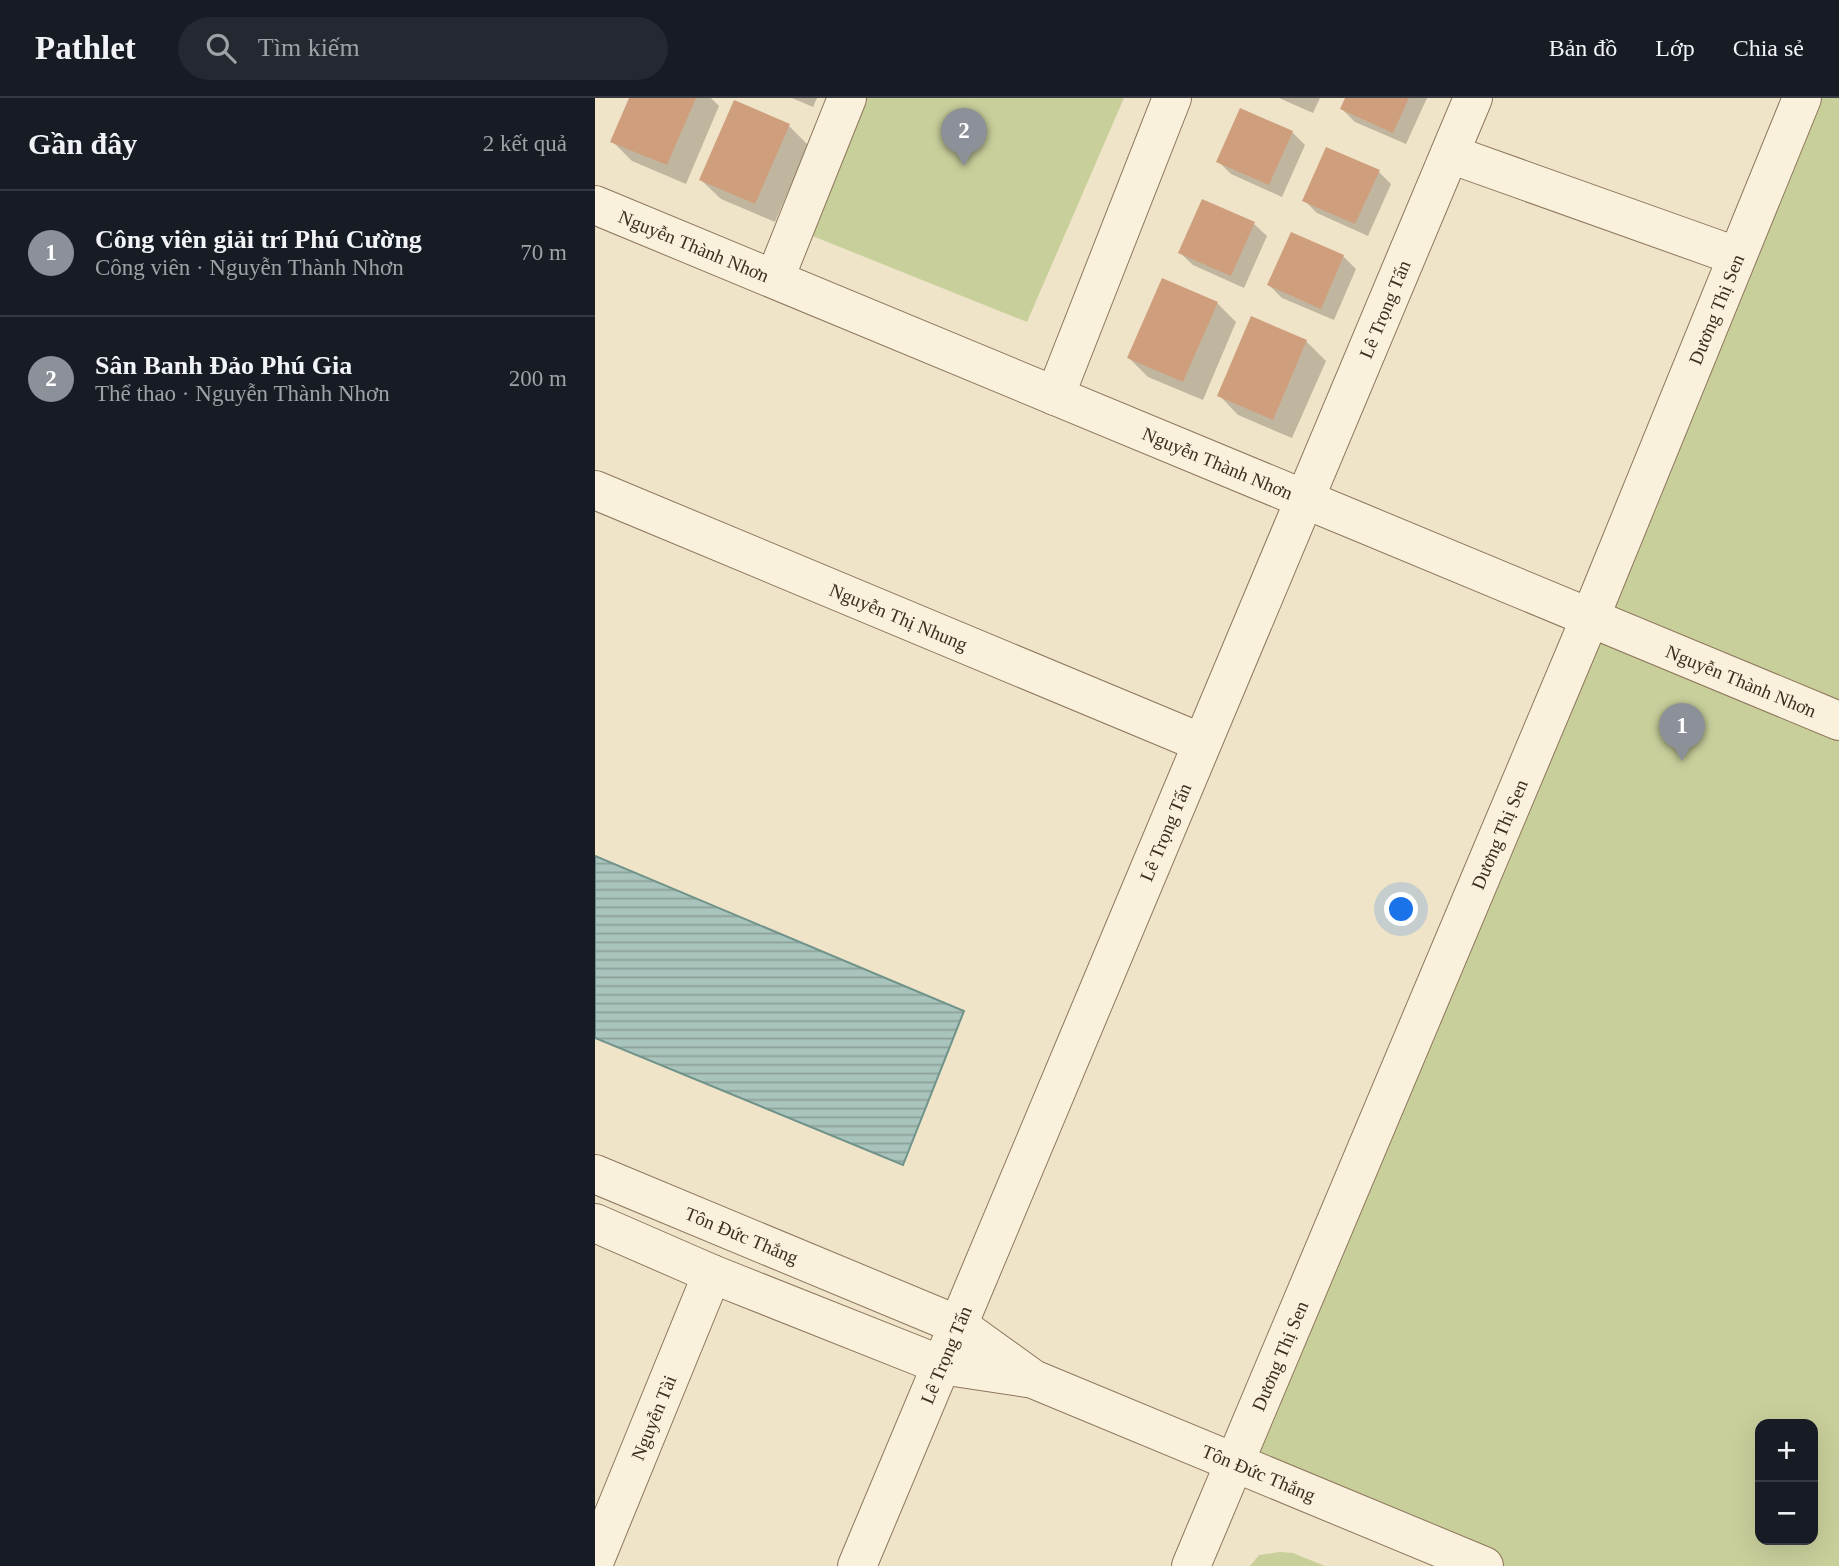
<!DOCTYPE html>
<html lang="vi">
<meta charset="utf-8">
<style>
body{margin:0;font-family:Georgia,serif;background:#242831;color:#f1f3f6}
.controls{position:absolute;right:21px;bottom:21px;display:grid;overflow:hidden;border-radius:14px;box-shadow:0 7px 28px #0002}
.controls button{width:63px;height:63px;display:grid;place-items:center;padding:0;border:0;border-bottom:2px solid #363941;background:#171b24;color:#f1f3f6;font:35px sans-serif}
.you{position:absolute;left:807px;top:812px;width:24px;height:24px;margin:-18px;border:5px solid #fff;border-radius:50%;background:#1a73e8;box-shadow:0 0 0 10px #1a73e833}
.badge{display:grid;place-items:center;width:46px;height:46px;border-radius:50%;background:#8c9099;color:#fff;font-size:23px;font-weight:700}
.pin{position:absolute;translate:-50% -58px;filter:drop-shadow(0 2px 4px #0008)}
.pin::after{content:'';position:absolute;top:37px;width:24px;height:21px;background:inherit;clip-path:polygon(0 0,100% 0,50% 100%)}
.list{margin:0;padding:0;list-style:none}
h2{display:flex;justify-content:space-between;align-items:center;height:91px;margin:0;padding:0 28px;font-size:30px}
h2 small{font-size:23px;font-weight:400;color:#9ea1a6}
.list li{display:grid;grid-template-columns:46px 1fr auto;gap:21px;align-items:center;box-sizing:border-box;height:126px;padding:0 28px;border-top:2px solid #363941}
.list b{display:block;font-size:26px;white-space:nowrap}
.list p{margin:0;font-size:23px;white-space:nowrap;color:#9ea1a6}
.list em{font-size:23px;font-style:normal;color:#9ea1a6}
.icon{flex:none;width:38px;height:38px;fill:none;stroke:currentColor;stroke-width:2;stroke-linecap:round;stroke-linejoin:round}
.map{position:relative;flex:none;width:1244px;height:1468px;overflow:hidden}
header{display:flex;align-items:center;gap:42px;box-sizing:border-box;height:98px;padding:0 35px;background:#171b24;border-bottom:2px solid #363941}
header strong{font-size:33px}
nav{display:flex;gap:38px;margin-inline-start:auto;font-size:24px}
.search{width:490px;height:63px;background:#242831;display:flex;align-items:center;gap:18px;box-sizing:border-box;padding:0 24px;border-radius:38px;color:#9ea1a6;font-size:26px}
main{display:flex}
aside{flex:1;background:#171b24}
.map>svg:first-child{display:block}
.green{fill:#c9cf9b;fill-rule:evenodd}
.water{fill:url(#water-rules);stroke:#6f938a;stroke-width:2}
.shadow{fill:#0003}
.building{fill:#cf9f7d}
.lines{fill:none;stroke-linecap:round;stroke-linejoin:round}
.minor-casing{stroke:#8d765c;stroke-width:40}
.minor{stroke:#faf1dc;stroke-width:38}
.labels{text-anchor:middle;stroke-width:5;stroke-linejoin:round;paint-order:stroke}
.street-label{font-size:19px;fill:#3d2e20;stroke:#f7eed8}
</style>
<header>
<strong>Pathlet</strong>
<div class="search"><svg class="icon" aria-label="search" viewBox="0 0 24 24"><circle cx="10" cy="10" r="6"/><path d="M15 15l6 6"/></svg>Tìm kiếm</div>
<nav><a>Bản đồ</a><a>Lớp</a><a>Chia sẻ</a></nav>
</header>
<main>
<aside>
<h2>Gần đây<small>2 kết quả</small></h2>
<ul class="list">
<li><span class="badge">1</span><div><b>Công viên giải trí Phú Cường</b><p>Công viên · Nguyễn Thành Nhơn</p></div><em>70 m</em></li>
<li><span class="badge">2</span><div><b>Sân Banh Đảo Phú Gia</b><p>Thể thao · Nguyễn Thành Nhơn</p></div><em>200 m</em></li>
</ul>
</aside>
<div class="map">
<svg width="1244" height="1468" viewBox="0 0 1244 1468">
<defs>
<pattern id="water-rules" width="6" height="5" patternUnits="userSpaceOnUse" patternTransform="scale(1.75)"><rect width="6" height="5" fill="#a9c4bc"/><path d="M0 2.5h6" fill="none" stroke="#8ba098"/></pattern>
</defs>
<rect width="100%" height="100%" fill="#f0e4c8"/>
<path class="green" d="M267,0H529L432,224L210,135Z
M1208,0H1244V1468H889L638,1364ZM1165,1326H1218V1442H1165Z
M685,1454L698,1455L730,1468H655L664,1457Z"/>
<path class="water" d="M0,758L369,913L308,1067L0,940Z"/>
<path class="shadow" d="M36,0H116L124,8L91,86L37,63L17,43Z
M197,0H222L218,9Z
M684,0H725L718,15Z
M752,0H832L811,46L760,24L747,11Z
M194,28L213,47L180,124L126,101L106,82Z
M697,34L710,47L687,99L636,76L623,63Z
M784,74L796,86L773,138L722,115L709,102Z
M659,126L672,138L649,190L598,167L585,155Z
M748,158L761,171L739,222L687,200L674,187Z
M622,205L641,224L608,302L553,279L534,260Z
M711,243L731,263L697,340L643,317L624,297Z"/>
<path class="building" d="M34,0H101L72,67L15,44Z
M750,0H814L798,35L745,11Z
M139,2L195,26L160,106L104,82Z
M645,10L698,33L674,87L621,64Z
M731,49L785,72L760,126L707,103Z
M607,101L660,124L636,178L583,155Z
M696,134L749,157L726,211L672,187Z
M567,180L623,204L588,284L532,260Z
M656,218L712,242L678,322L622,298Z"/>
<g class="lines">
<g class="minor-casing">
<g id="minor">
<path d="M855,56L1141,158"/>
<path id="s1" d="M0,107C415,277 829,452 1244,623"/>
<path d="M180,180L252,0"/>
<path d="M460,298L577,0"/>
<path id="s2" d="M0,392L607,645"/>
<path id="s3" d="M0,1076L363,1227L438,1281L889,1468"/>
<path d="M0,1125L117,1176L346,1267L432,1280"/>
<path id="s4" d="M0,1462L117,1176"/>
<path id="s5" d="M262,1468L878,0"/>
<path id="s6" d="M596,1468L995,520L1207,0"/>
</g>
</g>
<use href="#minor" class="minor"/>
</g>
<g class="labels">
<g class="street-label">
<text dy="7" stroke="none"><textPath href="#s1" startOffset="107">Nguyễn Thành Nhơn</textPath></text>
<text dy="7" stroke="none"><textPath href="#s5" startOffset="1363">Lê Trọng Tấn</textPath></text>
<text dy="7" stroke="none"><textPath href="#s6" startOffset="1362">Dương Thị Sen</textPath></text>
<text dy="7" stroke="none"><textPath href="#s1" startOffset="674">Nguyễn Thành Nhơn</textPath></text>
<text dy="7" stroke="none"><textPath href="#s2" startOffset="329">Nguyễn Thị Nhung</textPath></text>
<text dy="7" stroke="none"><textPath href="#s1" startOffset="1241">Nguyễn Thành Nhơn</textPath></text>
<text dy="7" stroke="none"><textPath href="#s5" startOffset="796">Lê Trọng Tấn</textPath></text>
<text dy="7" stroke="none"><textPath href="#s6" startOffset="794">Dương Thị Sen</textPath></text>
<text dy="7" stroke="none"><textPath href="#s3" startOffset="159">Tôn Đức Thắng</textPath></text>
<text dy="7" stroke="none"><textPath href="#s5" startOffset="229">Lê Trọng Tấn</textPath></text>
<text dy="7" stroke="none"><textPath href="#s6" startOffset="228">Dương Thị Sen</textPath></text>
<text dy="7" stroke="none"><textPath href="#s4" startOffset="154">Nguyễn Tài</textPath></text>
<text dy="7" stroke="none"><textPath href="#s3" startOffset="730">Tôn Đức Thắng</textPath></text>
</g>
</g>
</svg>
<div class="controls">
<button>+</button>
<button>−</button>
</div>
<div class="you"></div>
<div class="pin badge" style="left:1087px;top:663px">1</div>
<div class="pin badge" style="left:369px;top:68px">2</div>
</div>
</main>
